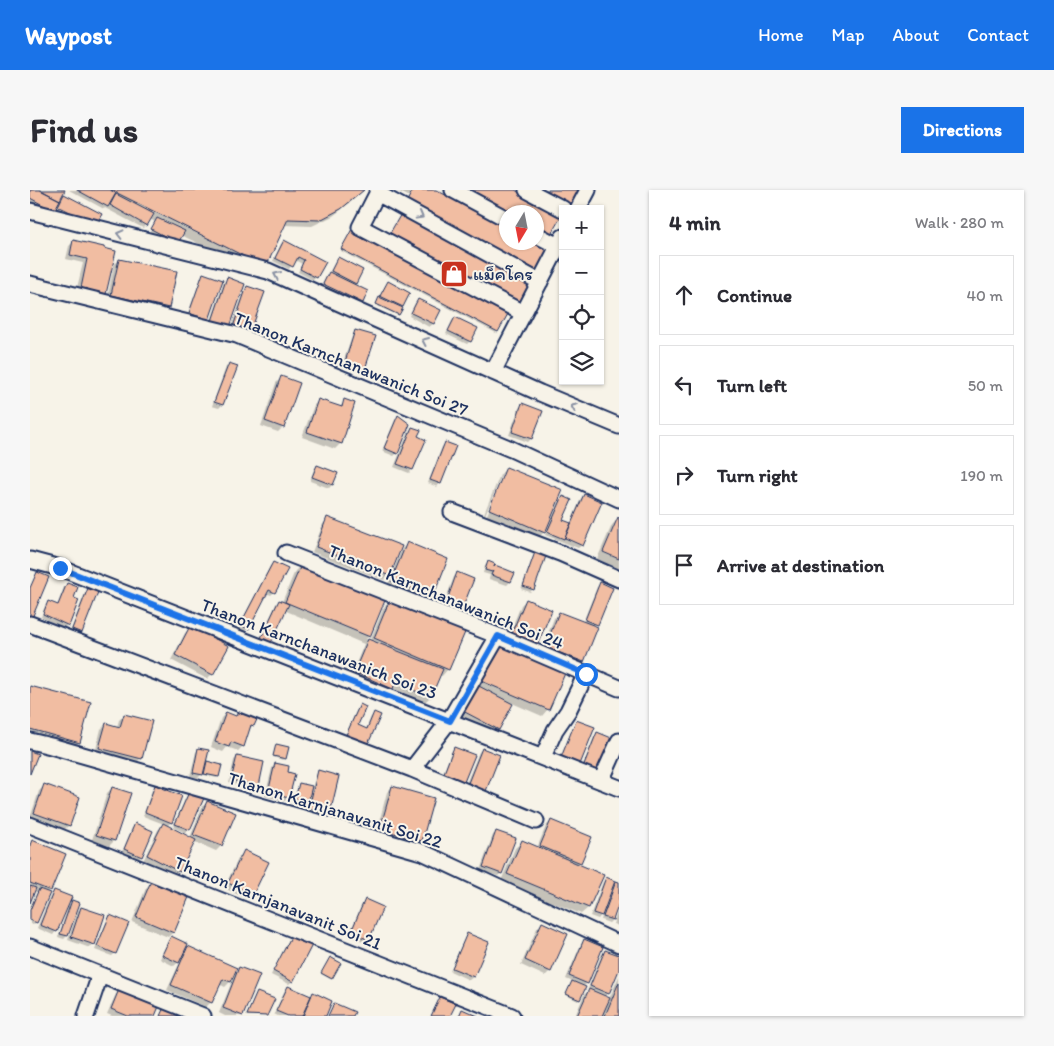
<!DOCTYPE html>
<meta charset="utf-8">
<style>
body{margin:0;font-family:Itim,"Playpen Sans Thai",sans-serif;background:#f7f7f7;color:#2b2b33}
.controls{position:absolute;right:15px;top:15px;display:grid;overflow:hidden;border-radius:0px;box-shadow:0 1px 4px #0004}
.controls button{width:45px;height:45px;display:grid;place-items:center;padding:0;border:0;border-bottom:1px solid #e1e1e2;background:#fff;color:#2b2b33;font:25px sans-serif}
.compass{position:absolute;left:469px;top:15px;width:45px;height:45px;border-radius:50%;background:#fff;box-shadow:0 1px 4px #0004;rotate:190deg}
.stop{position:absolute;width:15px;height:15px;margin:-11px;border:4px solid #1a73e8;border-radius:50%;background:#fff}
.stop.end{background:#1a73e8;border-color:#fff;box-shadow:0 1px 5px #0008}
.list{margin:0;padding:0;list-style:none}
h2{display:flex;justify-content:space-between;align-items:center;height:65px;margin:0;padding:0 20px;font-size:21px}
h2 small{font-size:16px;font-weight:400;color:#7c7c81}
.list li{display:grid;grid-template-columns:32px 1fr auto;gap:15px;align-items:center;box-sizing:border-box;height:80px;margin:0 10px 10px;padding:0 10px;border:1px solid #e1e1e2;border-radius:0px}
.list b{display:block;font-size:19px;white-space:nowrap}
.list em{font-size:16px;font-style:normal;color:#7c7c81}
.icon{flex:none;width:28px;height:28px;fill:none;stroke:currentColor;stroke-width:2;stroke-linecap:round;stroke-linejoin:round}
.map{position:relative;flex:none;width:589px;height:826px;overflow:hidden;border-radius:0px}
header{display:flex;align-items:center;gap:30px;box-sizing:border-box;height:70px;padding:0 25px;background:#1a73e8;color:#fff}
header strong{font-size:24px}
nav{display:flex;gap:28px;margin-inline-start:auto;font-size:18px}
.intro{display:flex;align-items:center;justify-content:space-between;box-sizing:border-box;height:120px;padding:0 30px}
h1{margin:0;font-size:35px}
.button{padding:12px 22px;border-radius:0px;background:#1a73e8;color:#fff;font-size:18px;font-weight:700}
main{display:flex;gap:30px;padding:0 30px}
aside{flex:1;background:#fff;border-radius:0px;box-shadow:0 1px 4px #0004}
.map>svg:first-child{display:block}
.shadow{fill:#0003;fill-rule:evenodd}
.building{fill:#f1bda2;stroke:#1b2f5e}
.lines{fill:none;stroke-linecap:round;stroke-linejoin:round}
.minor-casing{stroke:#1b2f5e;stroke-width:19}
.minor{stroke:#f7f3e8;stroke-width:15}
.oneway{stroke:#8991a3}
.route{stroke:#1a73e8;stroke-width:6}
.labels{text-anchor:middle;stroke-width:4;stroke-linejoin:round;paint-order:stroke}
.poi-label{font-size:18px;fill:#1b2f5e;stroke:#f7f3e8;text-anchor:start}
.street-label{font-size:18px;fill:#1b2f5e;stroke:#f7f3e8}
</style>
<header>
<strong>Waypost</strong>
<nav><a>Home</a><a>Map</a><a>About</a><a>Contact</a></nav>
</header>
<div class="intro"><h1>Find us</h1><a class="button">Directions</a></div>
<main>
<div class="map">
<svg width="589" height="826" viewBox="0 0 589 826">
<rect width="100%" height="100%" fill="#f7f3e8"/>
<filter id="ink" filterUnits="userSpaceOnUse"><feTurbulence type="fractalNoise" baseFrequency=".02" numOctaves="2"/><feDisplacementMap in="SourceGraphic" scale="10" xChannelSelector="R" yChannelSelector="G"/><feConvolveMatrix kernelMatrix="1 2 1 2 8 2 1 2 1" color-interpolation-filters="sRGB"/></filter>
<g filter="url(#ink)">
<path class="shadow" d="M0,0H34L28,11L34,6L62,38L24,19L20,23L0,13Z
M39,0H332L322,11L303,26L282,36L254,35L229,83L151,45L144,55L119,43L125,32L120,29L113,38L75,18L74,19Z
M366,0H404L477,52L507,80L506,81L377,12L380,7Z
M434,0H483L530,25L520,44L507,38V22H477Z
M371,25L487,113L360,44Z
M321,42L477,122L467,141L466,143L311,61Z
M44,51L73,58L75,103L70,108L46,102L53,73L36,69L39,56Z
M255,51L294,72L286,87L283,90L268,82L272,74L265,70L259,79L243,71L251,54Z
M308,69L325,93L323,95L332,112L328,115L291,97L296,87L299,83L305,72Z
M89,70L138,117L133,122L77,110L84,75Z
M174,84L178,129L174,132L157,126L171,88Z
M198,89L195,140L180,134L194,92Z
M358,93L379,103L367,125L345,115L355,96Z
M218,97L234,103L200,140L215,100Z
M389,110L409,121L403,134L399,137L379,126L385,113Z
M425,128L440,151L437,154L416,144L422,131Z
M326,141L334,178L331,182L312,175L323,144Z
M199,174L206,177L192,215L189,218L182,216L196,177Z
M251,188L253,237L248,242L231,236L246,193Z
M289,210L309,218L315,211L324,214L310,254L305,259L272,247L284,215Z
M492,215L501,249L498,252L479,245L489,218Z
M368,227L367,263L364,266L352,261L365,230Z
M382,238L387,247L394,250L382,280L379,283L364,277L379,241Z
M415,254L410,293L407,297L398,293L412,257Z
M287,276L307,284L302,295L299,298L280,291L284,279Z
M476,278L514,342L507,349L453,326L470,285ZM472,284H474L457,325H455Z
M555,305L552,355L548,358L515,345L530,310L533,307L532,331L540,335L551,308Z
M298,329L359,385L354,390L282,362L293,334Z
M588,329H589V379L567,369L582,335Z
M377,354L416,369L401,407L396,412L357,396L372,359Z
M506,364L503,399L500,402L491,399L503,367Z
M458,372L463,376L483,383L480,392L477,395L459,389L460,385L453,383L455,376Z
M243,373L244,402L241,405L236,403L218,438L214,442L208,438L240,376Z
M272,374L339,446L336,449L340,451L354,417L361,410L418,479L412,486L410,485L400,507L395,512L362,498L357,503L320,488L334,454L254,420L228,453L246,414L249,411L252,412L265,381Z
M427,384L430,421L427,424L412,419L424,387Z
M37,394L42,409L37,435L34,438L11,427L15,416L18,413L27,416L34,397Z
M570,394L566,434L564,437L553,471L548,476L511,462L524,428L529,423L553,432L567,397Z
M58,400L51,442L48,445L40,442L55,403Z
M496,410L520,420L476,452L491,415Z
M160,438L182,484L177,489L141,470L155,443Z
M459,460L518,519L512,526L482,513L468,539L463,544L427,525Z
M0,497L49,552L42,559L0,548Z
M330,516L327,536L336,539L341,527L344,524L337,554L334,557L314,548L327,519Z
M218,522L223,535L219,540L213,556L208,561L197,557L193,562L181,557L191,528L196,523L205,527L208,524L214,526Z
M94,525L111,568L106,573L65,563L71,539L76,534L87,537L89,530Z
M547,531L545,580L528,573L544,535Z
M567,543L566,586L551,580L564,547Z
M247,555L255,568L253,570L243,567Z
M169,559L173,577L178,573L191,576L187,588L174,585L175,581L168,588L160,586L166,562Z
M425,559L433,591L430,594L412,587L421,562Z
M452,559L455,600L452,603L435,596L449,562Z
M207,567L228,595L224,599L199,593L204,570Z
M246,574L258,607L255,611L235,606L242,578Z
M289,582L299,623L295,626L276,621L280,608L276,612L265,610L268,596L269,595L282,598L286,585Z
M14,596L39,635L34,640L0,628L9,601Z
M125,597L141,632L136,637L160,648L172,617L177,612L191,656L186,661L163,651L149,681L144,686L113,671L128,640L134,634L113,626L122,600Z
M362,597L391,650L386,655L346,644L357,602Z
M82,598L84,651L79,656L62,650L77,603Z
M159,604V639L156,643L143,637L156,607Z
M521,631L560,648L550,673L548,675L572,685L558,718L551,724L471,691L485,658L492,652L507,658L516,636Z
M105,635L111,666L108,669L92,662L102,638Z
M467,642L471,683L468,686L450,680L463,645Z
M2,652L19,700L17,703L6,732L3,735L0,734V717L7,702L4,701L0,710V654Z
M214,662L222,704L217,709L194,698L209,667Z
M576,689L581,698L587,693L589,694V710L582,730L579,733L571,730L573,723L568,729L560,726L573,692Z
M121,693L143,742L138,747L102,732L116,698Z
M25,702L26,741L23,745L7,738L21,705Z
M335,711L338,749L335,752L319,745L332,714Z
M42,712L37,746L34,749L28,747L38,718H37Z
M51,718L63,754L60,758L38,750L48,721Z
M589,718V736L583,734Z
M81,727L85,763L82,766L65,760L77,730Z
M512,733L520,781L515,786L491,775L507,738Z
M438,744L457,753L443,787L439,790L420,781L435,747Z
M262,746V791L259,794L241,785L259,749Z
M142,747L152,765L159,758L203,785L210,778L228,786L212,826H195L189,823L203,789L195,797L189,794L181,812L176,817L137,800L151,770L144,776L130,769L138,750Z
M554,751L557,793L553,797L548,811L536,805L541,794L543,792L536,789L551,754Z
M575,761L589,767V777L578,803L574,807L579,809L589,786V826H545L554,805L559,800L558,799L572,764Z
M299,770L301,788L300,789L291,784Z
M258,797L280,807L284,804L294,826H248L244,824L255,800Z
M91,799L124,826H82L77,824L86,804Z
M228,803L243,810L236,826H216L225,806Z"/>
<path class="building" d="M0,0H10L30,10L24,21L0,8Z
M11,0H35L30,10Z
M47,0H80L86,3L78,17Z
M81,0H334L311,19L290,30L258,29L236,77Z
M383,0H406L477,37V52H505L519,60L508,81L377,11Z
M437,0H485L532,25L521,44L507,37V22H480Z
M512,0H551L543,16Z
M34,4L72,24L66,35L28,16Z
M86,4L124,24L117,36L80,15Z
M372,22L501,92L489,113L360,43Z
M127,28L155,41L148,53L121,39Z
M322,39L479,122L468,142L311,59Z
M43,50L74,57V58L86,61L76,104L51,98L57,69L40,65Z
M254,50L296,72L287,88L270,79L274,70L268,67L263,77L245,68Z
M308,67L333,80L326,94L301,81Z
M89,69L147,81L139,118L81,105Z
M299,82L338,101L333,113L293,94Z
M173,83L193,90L179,130L159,123Z
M197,87L215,94L200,137L182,131Z
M358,91L380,103L373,117L350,106Z
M217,96L235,102L220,143L203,137Z
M349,107L373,118L369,125L346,114Z
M388,109L411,120L404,134L381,123Z
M425,127L448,138L441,152L418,141Z
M325,140L346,146L335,179L315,172Z
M199,173L208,176L193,215L184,212Z
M251,186L270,193L254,238L235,231Z
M288,209L312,217L314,209L325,213L312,254L277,242Z
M492,213L513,221L502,249L482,242Z
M368,225L380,234L368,264L354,258Z
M382,237L391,240L388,246L396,250L383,280L367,274Z
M415,252L426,256L411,294L400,290Z
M287,275L308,283L303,295L282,287Z
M476,277L533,300L515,343L459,319Z
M554,304L572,312L553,356L535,348Z
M533,306L542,310L533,330L541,333L534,349L517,342Z
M297,327L372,356L360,386L286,357Z
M588,327L589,328V369L573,362Z
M377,352L418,369L403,407L361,391Z
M505,362L516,366L504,400L493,396Z
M458,371L465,374L464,377L465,375L485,383L481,392L461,385L463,381L462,382L455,380Z
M243,372L258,379L245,403L239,400L219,439L210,435Z
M272,373L356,408L340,447L255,412Z
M7,382L19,387L2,428L0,427V398Z
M427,382L444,389L431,422L415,416Z
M570,392L583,398L568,435L555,430Z
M37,393L48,397L44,408L49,410L39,436L13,424L18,411L28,415Z
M58,398L68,402L52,443L42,439Z
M360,409L436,440L419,480L344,448Z
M496,409L522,420L506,458L480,447Z
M249,410L259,414L240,455L230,450Z
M529,422L568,437L554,472L515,457Z
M160,436L199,456L183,485L145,465Z
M338,449L413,479L401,507L365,493L363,499L324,482Z
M465,452L536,481L519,520L449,490Z
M445,494L483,514L469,540L431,520Z
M0,496L61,512L50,553L0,539Z
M330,514L336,517L328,535L337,539L344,522L351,525L338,554L316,545Z
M217,520L229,525L224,536L221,535L214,557L201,552L199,557L185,552L196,522L206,526L208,522L216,525Z
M94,524L122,531L112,569L69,558L76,533L90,537Z
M546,530L565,537L549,577L530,570Z
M567,542L584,549L570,583L553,577Z
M246,554L259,557L256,569L243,566Z
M424,557L445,565L434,592L414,583Z
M168,558L179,560L173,585L163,583Z
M452,558L470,565L456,601L438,593Z
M0,561L8,564L0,584Z
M207,566L234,572L229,596L201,590Z
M177,571L192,575L189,587L174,584Z
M245,573L259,576L258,582L265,584L259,608L238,603Z
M288,580L309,586L300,624L279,618Z
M269,593L282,596L278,612L265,609Z
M14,594L50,607L40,636L4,623Z
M125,595L152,606L142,633L115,622Z
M362,596L404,608L392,651L350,639Z
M82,597L101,603L85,651L66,645Z
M159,602L174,608L160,640L145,634Z
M177,611L206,623L192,656L163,645Z
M521,630L562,647L551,673L510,656Z
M105,633L123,641L112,667L94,659Z
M133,633L166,650L150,682L117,665Z
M466,641L486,648L472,684L453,677Z
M2,650L36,664L21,701L0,693V655Z
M492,650L574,685L559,718L477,684Z
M214,660L239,672L223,705L198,693Z
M576,687L585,691L572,726L563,723Z
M121,691L159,707L144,743L106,727Z
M586,691L589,692V713L583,730L573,727Z
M0,696L6,698L0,713Z
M9,699L20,703L7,733L0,730V720Z
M24,700L42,707L27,742L10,735Z
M335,709L353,717L339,750L321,742Z
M42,710L50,713L38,746L30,744Z
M51,717L75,725L65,755L41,747Z
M80,725L99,733L86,764L67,756Z
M512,732L538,744L521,782L495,770Z
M437,743L459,752L444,787L422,778Z
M262,745L282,755L263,792L243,781Z
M141,746L158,754L149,773L132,765Z
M554,749L573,757L558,794L539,786Z
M158,756L207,778L201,792L193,789L182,813L141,795Z
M575,760L589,765V780L579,804L560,796Z
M300,767L311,773L302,789L291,783Z
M209,777L230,785L213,826L193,818Z
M542,791L556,797L550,810L536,804Z
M589,792V826H575Z
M258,796L281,806L272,826H258L246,821Z
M90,797L130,814L125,826H98L81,819Z
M559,799L580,808L572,826H547Z
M227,802L245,809L237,826L217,825Z
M283,802L302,811L296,826H273Z
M410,807L426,814L420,826H401Z
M304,813L325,822L323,826H298Z
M135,815L154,826H130Z
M432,819L448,826H429Z"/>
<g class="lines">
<g class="minor-casing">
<path id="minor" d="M349,0L330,37L493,123
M423,0L477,29
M497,0L533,19
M347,3L510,92
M548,19L558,0
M0,21L238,81L510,203L589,236
M507,45L528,56
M0,94L207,145L481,259L589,309
M463,182L533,47
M422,322L530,363L589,389
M256,363L468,446L589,498
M0,370L30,378L589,598
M0,434L382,579L419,531L468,446
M0,551L21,556L392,662L589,754
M513,567L525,540L538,521L556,484
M382,579L506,631
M571,591L589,551
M0,635L482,826
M0,757L173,826
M56,826L70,785"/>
</g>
<use href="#minor" class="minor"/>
</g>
<defs><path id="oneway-chevron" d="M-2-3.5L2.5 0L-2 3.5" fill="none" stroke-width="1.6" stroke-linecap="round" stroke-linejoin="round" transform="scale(1.25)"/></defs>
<g class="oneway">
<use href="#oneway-chevron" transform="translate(390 26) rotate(29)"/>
<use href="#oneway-chevron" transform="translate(90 44) rotate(-166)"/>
<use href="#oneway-chevron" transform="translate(247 85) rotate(-156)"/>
<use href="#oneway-chevron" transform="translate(395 151) rotate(-156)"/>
<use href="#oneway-chevron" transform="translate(544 217) rotate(-157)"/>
</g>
</g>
<g class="lines" filter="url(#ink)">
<path class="route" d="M30,378L420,531L468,446L556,484"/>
</g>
<defs>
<g id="shop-square" transform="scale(1.4375)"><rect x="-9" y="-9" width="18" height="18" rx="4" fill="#c8321e" stroke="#f7f3e8"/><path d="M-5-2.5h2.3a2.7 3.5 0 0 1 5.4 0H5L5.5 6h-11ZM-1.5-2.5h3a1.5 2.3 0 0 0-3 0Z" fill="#fff"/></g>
</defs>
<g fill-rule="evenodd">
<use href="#shop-square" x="424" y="84"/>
</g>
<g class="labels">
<g class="poi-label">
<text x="443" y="90">แม็คโคร</text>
</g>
<g class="street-label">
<text transform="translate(321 174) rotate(22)" y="6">Thanon Karnchanawanich Soi 27</text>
<text transform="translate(416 407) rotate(22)" y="6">Thanon Karnchanawanich Soi 24</text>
<text transform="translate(289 459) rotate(21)" y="6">Thanon Karnchanawanich Soi 23</text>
<text transform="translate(305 620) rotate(17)" y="6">Thanon Karnjanavanit Soi 22</text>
<text transform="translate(248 713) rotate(22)" y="6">Thanon Karnjanavanit Soi 21</text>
</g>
</g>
</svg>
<div class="controls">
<button>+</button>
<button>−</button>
<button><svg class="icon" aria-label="locate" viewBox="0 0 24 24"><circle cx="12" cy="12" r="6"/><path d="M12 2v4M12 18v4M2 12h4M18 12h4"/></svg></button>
<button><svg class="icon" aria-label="layers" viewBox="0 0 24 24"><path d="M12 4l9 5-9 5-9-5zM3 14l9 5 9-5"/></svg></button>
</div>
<svg class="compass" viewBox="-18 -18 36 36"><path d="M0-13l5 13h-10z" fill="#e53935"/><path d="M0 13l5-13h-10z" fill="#7c7c81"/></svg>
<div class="stop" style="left:556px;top:484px"></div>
<div class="stop end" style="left:30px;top:378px"></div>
</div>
<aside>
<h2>4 min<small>Walk · 280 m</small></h2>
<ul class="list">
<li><svg class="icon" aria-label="ahead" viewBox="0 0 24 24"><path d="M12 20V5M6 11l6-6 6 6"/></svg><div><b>Continue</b></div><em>40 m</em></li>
<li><svg class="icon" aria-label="left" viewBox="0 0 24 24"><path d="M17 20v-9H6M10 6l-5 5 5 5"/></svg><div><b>Turn left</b></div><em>50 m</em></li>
<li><svg class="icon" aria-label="right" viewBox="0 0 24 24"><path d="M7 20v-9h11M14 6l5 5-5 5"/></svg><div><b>Turn right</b></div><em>190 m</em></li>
<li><svg class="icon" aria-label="arrive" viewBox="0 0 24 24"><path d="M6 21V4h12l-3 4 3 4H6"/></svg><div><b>Arrive at destination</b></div></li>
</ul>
</aside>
</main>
